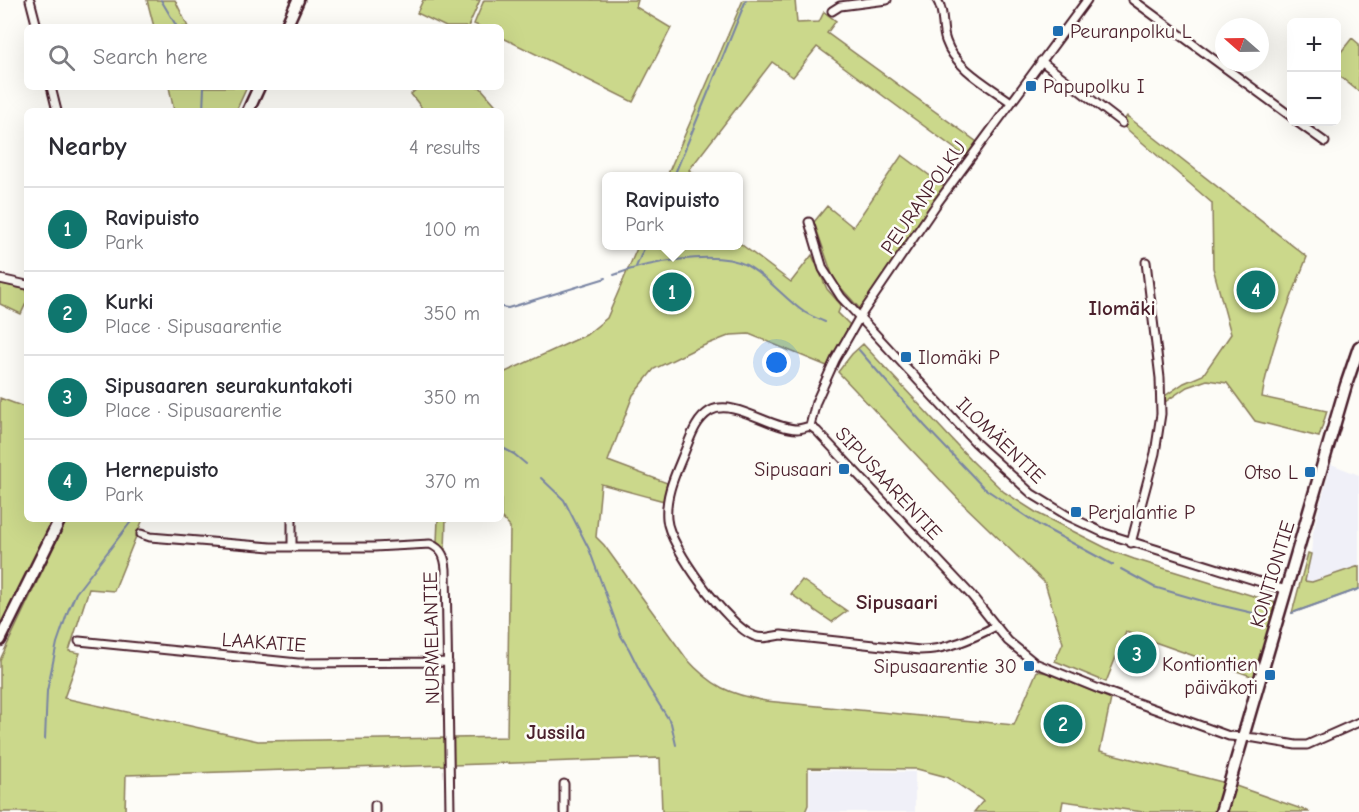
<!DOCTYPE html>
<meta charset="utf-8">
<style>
body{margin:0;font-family:"Comic Neue",sans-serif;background:#f7f7f7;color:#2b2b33}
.controls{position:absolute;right:18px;top:18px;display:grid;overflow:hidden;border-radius:9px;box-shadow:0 6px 24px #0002}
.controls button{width:54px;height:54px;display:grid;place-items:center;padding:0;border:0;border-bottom:2px solid #e1e1e2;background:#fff;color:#2b2b33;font:30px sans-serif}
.compass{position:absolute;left:1215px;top:18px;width:54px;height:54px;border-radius:50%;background:#fff;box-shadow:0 6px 24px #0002;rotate:290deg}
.you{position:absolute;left:777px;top:363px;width:21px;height:21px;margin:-15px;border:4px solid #fff;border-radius:50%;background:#1a73e8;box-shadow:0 0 0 9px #1a73e833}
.badge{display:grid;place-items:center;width:39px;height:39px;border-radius:50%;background:#0f766e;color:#fff;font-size:20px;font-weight:700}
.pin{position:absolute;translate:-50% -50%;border:3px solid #fff;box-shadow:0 2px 6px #0006}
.popup{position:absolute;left:602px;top:172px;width:141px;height:78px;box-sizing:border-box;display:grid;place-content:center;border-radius:9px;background:#fff;filter:drop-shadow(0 2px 4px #0005);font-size:20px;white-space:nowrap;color:#7c7c81}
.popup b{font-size:22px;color:#2b2b33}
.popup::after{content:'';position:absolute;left:50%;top:100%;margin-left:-12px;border:12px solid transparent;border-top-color:#fff}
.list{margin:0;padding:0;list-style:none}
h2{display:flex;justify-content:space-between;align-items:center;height:78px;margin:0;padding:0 24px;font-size:26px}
h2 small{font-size:20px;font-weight:400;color:#7c7c81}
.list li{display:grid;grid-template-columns:39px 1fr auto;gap:18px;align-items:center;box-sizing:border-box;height:84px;padding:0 24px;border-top:2px solid #e1e1e2}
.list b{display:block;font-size:22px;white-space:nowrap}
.list p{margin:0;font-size:20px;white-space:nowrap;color:#7c7c81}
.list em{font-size:20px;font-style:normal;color:#7c7c81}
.icon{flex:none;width:33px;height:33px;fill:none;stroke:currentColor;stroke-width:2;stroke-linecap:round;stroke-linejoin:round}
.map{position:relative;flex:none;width:1359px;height:812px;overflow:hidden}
.search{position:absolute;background:#fff;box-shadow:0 6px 24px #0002;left:24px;top:24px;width:480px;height:66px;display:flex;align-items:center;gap:15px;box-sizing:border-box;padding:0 21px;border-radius:9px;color:#7c7c81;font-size:22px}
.panel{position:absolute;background:#fff;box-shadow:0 6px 24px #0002;left:24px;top:108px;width:480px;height:414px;border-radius:9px}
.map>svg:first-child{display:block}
.built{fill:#f0f0f8}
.green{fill:#cbd88b;stroke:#8a7c5b;stroke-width:1.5}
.water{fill:#98c7f3;stroke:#7984a3;stroke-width:1.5}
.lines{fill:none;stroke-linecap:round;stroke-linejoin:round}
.stream{stroke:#7984a3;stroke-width:2}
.street-casing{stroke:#4a1f2b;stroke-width:11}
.secondary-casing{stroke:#4a1f2b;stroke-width:15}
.street{stroke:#fdfcf7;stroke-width:7}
.secondary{stroke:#fdfcf7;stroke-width:10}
.poi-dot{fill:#1f6fb2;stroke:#fdfcf7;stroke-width:2}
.labels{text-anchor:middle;stroke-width:5;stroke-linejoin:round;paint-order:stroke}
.poi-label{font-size:20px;fill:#4a1f2b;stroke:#fdfcf7;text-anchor:start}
.street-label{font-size:20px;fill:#4a1f2b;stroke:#fdfcf7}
.neighbourhood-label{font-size:21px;font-weight:bold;fill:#4a1f2b;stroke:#fdfcf7}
</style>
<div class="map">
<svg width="1359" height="812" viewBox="0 0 1359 812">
<rect width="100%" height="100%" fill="#fdfcf7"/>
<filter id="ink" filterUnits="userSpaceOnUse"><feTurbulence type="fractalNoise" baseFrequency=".0167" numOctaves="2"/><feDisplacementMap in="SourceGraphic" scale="12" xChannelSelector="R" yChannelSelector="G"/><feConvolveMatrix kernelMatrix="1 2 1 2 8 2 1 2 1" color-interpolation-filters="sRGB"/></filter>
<g filter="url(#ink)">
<path class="built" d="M1331,464L1359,475V567L1312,582L1305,581L1311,554L1313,532Z
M810,770L915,772V812H807L810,806Z"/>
<path class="green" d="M147,0H175L188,27H154Z
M423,0H480L468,27H446L417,13Z
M484,0H638L636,7L671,28L633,102L501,37V27H481L474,24Z
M743,0H795L797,23L819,22L824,12L836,21L827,33L977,142L966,157L817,47L793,77L772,62L689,170L697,176H667Z
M1352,38L1359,44V92L1337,74V57Z
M169,87H247L236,111H174Z
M419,87H480L501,111H424L411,94Z
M1127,116L1307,257C1289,303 1270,348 1262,397L1327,411L1319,437L1255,421L1227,383L1207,380L1187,387L1162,404V398L1184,383L1203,375L1231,334L1213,268L1212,203L1121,124Z
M902,155L945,187L861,310L834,280L814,222L827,206L853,227Z
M738,242L791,282L812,255L827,289L841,305L838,313L850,325L827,366L749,334L731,335L695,349L654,369L633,395L608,461L670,484L666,490L664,501L601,484L596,537L604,545L686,658C712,687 729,694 766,701L1014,725L1037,671L1047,673L1111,699L1100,751L1230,784L1310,812H1143L1063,801L1061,812H974L983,801L947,777L917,769L808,768V805L805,812H662L660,758L453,765V738L507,737L510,527L501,517V374L586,335L607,318L638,246H738Z
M0,283L27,290V301L21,314L0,304Z
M863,344L970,459L1004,492L1037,513L1112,551L1134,559L1276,603L1254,677L1126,632L1106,682L1055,661L1063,643L1045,583L962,503L838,372L852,354Z
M0,398L27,408V519H53L0,629Z
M67,519H143L114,591L89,589L69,651L80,653L64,698L258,741L445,738V765L126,775L125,812H0V660Z
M438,519H446L445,551L437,542Z
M1308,553L1311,554L1305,581L1312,582L1359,566V589L1292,613Z
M802,580L847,611L832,622L791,594Z"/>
<path class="water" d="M1064,702C1072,711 1063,720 1055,727H1050L1047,722C1048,711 1053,705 1064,702Z"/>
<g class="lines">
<path class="stream" d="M161,0L177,27
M203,111L204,87
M674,176L746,0
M636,267L645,246
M614,275C645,263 715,249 746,265C768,277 784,298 804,312C811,316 818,319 825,322
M501,307L508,308L606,278
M859,350L925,426L984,488L1039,525L1113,565
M501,447L514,454L526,464
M541,478L564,500L589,549L621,636L629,649L648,687L671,723L676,745
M1121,569L1154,587L1206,602L1266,616
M1292,613L1359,589
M45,739L47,691L57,643L68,611L76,593L133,519"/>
<g class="street-casing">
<path id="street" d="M30,0L37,27
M937,0C945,11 941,28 946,41C955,68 989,86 1011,102
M1133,0L1292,117
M832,11L840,6L887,0
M1041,61L1122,123
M51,87L57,111
M1297,122L1325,142
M809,222L823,269L841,297L976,443L1032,494L1068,516L1104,533L1286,590
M0,279L27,285
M810,426L817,431L972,596L1008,641L1035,663L1099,689L1229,736L1255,738L1296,745H1307L1359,722
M810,426C806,427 801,429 797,429C771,429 733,398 710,411C695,420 690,439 684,453C675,475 665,495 667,519C669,547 728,626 754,636C763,640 772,636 781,635L920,650C947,650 973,638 996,626
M810,426L816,402L835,360L859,318L938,202L1087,0
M141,534L150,537L271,547H374L430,544C442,549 445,557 446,569L450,812
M1131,543L1155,453L1161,414L1160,378L1146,262
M292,547V519
M79,641L298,663L448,662
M564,784V812
M375,812V805"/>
</g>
<g class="secondary-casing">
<path id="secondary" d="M286,27L298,0
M248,111L259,87
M0,640L60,519
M1221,812L1346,385L1359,347"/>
</g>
<use href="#street" class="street"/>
<use href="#secondary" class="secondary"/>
</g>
</g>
<g class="poi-dot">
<rect x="1052" y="25" width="12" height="12" rx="3"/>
<rect x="1025" y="80" width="12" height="12" rx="3"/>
<rect x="900" y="351" width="12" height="12" rx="3"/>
<rect x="838" y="463" width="12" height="12" rx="3"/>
<rect x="1304" y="466" width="12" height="12" rx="3"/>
<rect x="1070" y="506" width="12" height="12" rx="3"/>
<rect x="1023" y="660" width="12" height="12" rx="3"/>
<rect x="1264" y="669" width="12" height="12" rx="3"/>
</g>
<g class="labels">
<g class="poi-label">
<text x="1070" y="38">Peuranpolku L</text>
<text x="1043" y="93">Papupolku I</text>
<text x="918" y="364">Ilomäki P</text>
<text x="832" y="476" text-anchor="end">Sipusaari</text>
<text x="1298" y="479" text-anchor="end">Otso L</text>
<text x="1088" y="519">Perjalantie P</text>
<text x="1258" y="671" text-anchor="end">Kontiontien<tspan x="1258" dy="23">päiväkoti</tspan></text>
<text x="1017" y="673" text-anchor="end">Sipusaarentie 30</text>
</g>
<g class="street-label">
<text transform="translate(923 197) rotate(-55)" y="7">PEURANPOLKU</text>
<text transform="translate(1001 440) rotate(44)" y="7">ILOMÄENTIE</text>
<text transform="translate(889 483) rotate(47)" y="7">SIPUSAARENTIE</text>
<text transform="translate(1272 574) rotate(-73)" y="7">KONTIONTIE</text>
<text transform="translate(431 638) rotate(-91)" y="7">NURMELANTIE</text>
<text transform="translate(264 642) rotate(4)" y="7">LAAKATIE</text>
</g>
<g class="neighbourhood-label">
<text x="1122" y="315">Ilomäki</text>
<text x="897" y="609">Sipusaari</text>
<text x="556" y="739">Jussila</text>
</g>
</g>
</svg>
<div class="controls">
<button>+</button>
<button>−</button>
</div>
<svg class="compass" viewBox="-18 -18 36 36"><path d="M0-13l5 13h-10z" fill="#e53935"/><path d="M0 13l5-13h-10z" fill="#7c7c81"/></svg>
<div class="you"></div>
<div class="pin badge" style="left:672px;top:292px">1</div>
<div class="popup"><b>Ravipuisto</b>Park</div>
<div class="pin badge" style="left:1063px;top:724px">2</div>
<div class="pin badge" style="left:1137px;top:654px">3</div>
<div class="pin badge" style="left:1256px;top:290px">4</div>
<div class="search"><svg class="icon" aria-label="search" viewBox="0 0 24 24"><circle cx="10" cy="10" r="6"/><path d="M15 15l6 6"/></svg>Search here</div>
<section class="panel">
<h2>Nearby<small>4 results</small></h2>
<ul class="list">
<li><span class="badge">1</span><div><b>Ravipuisto</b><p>Park</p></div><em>100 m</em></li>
<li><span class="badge">2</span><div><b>Kurki</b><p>Place · Sipusaarentie</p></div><em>350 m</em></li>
<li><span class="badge">3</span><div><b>Sipusaaren seurakuntakoti</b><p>Place · Sipusaarentie</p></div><em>350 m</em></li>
<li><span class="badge">4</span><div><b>Hernepuisto</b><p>Park</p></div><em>370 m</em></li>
</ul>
</section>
</div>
